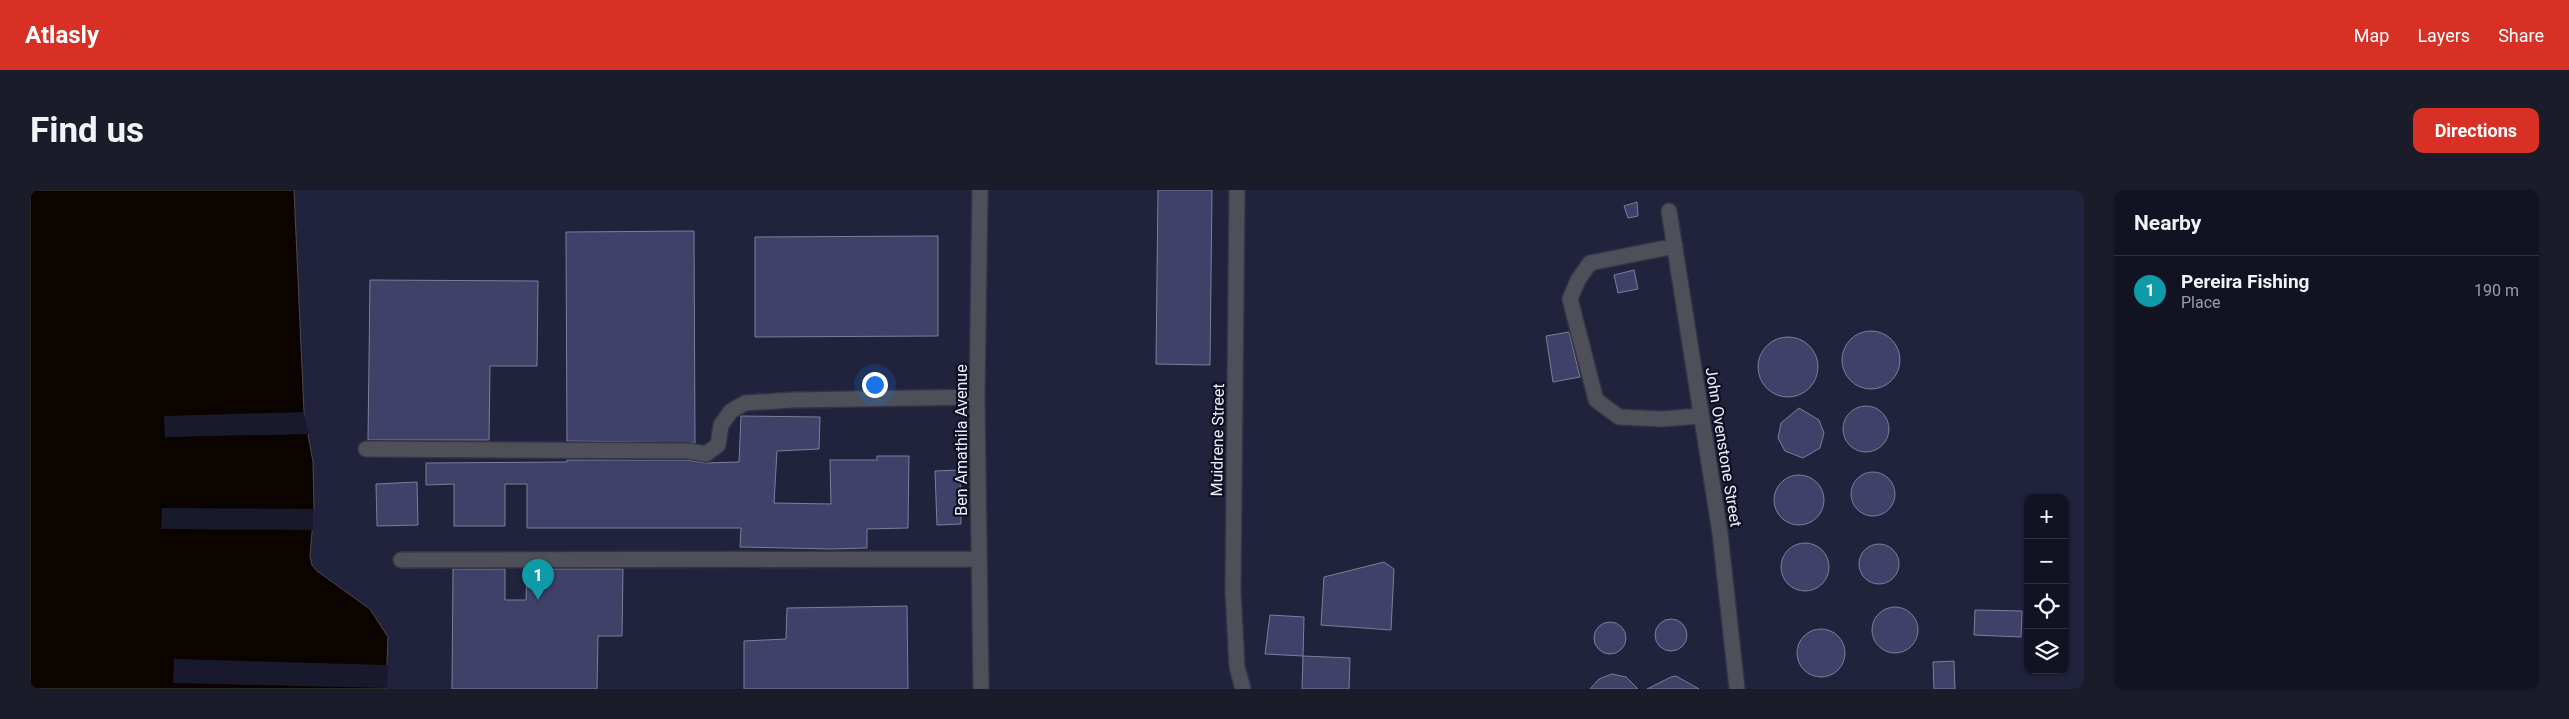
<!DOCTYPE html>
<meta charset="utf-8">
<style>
body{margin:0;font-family:Roboto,sans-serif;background:#1b1c2a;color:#f1f3f6}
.controls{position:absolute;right:15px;bottom:15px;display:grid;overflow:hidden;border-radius:10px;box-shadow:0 1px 4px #0004}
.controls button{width:45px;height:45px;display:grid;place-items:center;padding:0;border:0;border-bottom:1px solid #313240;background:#121322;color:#f1f3f6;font:25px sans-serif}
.you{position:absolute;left:844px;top:194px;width:18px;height:18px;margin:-12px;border:4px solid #fff;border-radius:50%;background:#1a73e8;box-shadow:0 0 0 8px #1a73e833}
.badge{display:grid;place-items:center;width:32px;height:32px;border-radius:50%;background:#d93025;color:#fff;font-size:16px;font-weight:700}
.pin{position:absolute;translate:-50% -41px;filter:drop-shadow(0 1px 2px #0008)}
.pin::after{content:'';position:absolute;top:26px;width:18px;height:15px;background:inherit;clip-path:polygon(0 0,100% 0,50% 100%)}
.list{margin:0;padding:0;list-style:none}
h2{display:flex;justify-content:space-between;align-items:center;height:65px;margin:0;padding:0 20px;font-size:21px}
h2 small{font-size:16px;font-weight:400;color:#9c9ea5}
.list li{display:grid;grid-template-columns:32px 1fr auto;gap:15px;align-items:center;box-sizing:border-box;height:70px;padding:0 20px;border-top:1px solid #313240}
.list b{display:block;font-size:19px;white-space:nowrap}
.list p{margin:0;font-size:16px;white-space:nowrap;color:#9c9ea5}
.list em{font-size:16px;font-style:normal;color:#9c9ea5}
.icon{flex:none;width:28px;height:28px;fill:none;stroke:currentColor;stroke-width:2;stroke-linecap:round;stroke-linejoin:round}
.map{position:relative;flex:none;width:2054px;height:499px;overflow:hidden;border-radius:10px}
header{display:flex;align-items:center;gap:30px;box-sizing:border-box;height:70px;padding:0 25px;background:#d93025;color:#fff}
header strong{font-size:24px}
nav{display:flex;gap:28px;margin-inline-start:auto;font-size:18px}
.intro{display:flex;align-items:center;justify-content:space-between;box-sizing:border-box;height:120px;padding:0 30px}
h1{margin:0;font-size:35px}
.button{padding:12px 22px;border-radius:10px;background:#d93025;color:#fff;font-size:18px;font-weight:700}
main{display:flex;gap:30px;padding:0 30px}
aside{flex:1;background:#121322;border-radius:10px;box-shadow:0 1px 4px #0004}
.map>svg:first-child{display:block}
.built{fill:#21223b;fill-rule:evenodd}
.water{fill:#0b0300;stroke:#4e4a4c}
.pier{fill:#18192d}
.building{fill:#3f4169;stroke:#7d7f98}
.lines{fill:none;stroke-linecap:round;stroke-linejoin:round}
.minor-casing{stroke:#313346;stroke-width:18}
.minor{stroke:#4e4f59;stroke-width:15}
.labels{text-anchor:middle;stroke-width:4.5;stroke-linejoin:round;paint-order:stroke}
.street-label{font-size:16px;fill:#eceefc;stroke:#101023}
</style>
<header>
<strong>Atlasly</strong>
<nav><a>Map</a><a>Layers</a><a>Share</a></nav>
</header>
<div class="intro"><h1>Find us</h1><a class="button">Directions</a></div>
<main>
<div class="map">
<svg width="2054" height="499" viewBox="0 0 2054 499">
<rect width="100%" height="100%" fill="#18192d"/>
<path class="built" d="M264,0H2054V499H356L357,447L340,419L287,381L282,375L280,366L284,319L283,272L274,222ZM1998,308H2035V480H1998Z"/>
<path class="water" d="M0,0H264L274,222L283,272L284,319L280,366L282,375L287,381L340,419L358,447L356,499H0Z"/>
<path class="pier" d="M274,222L279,244L135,247L134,226Z
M132,318L284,319L283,340L131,339Z
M144,469L358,475L357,498L143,493Z"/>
<path class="building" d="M1128,0H1182L1180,175L1126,174Z
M1607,12L1608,26L1598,28L1594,16Z
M664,41L665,253L537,251L536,42Z
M908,46V146L725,147V47Z
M1604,80L1608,99L1588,103L1584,85Z
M340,90L508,91L507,176H460L459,250H338Z
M1812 170a29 29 0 1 1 58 0a29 29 0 1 1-58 0Z
M1539,142L1550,187L1523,192L1516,146Z
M1728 177a30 30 0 1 1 60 0a30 30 0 1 1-60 0Z
M1813 239a23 23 0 1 1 46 0a23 23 0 1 1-46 0Z
M1769,218L1789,230L1794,243L1790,258L1773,268L1755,261L1748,248L1751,233Z
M711,226L790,227L789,259L747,261L744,313L801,314L800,270H847V266H879L878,338L837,339V358L801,359L710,357L711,338H497V294H475V336H424V294L396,295V273L537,272V270H658L675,273L709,272Z
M930,280L931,334L907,335L905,281Z
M1821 304a22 22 0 1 1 44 0a22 22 0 1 1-44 0Z
M1744 310a25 25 0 1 1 50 0a25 25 0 1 1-50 0Z
M387,292L388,335L347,336L346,294Z
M1751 377a24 24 0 1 1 48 0a24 24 0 1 1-48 0Z
M1829 374a20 20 0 1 1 40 0a20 20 0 1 1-40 0Z
M1354,372L1364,379L1361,440L1291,435L1294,387Z
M423,379H475V410H496L497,379H593L592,446H568L567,499H422Z
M877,416L878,499H714V451L756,449L757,418Z
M1842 440a23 23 0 1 1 46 0a23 23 0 1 1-46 0Z
M1945,420L1992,421L1991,447L1944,445Z
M1240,425L1274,427L1273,466L1235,464Z
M1625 445a16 16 0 1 1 32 0a16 16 0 1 1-32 0Z
M1564 448a16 16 0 1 1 32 0a16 16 0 1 1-32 0Z
M1767 463a24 24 0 1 1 48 0a24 24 0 1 1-48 0Z
M1273,466L1320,468L1319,499H1272Z
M1924,471L1925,499H1904L1903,472Z
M1582,484L1596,487L1608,499H1560L1569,489Z
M1646,486L1669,499H1617L1641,487Z"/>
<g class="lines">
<g class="minor-casing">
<path id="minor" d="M950,0L947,207L951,499
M1207,0L1203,402L1207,477L1213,499
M1639,21L1690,343L1707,499
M1645,56L1560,73L1548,90L1540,109L1566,210L1589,227L1632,229L1671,226
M336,259L659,261L676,264L688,255L691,235L701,221L715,213L762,210L947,207
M371,370L949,369"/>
</g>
<use href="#minor" class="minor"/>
</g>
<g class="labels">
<g class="street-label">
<text transform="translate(931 250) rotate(-90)" y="6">Ben Amathila Avenue</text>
<text transform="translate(1187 250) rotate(-89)" y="6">Muidrene Street</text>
<text transform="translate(1694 257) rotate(81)" y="6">John Ovenstone Street</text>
</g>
</g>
</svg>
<div class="controls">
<button>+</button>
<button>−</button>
<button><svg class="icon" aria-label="locate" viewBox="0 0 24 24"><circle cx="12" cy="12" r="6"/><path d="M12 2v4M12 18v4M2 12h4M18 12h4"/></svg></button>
<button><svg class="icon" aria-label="layers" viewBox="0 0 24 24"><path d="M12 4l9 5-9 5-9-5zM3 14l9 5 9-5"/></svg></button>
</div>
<div class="you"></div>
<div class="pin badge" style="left:508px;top:410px;background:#0f9aa8">1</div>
</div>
<aside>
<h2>Nearby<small></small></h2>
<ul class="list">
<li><span class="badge" style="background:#0f9aa8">1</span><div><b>Pereira Fishing</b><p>Place</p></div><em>190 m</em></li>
</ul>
</aside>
</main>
